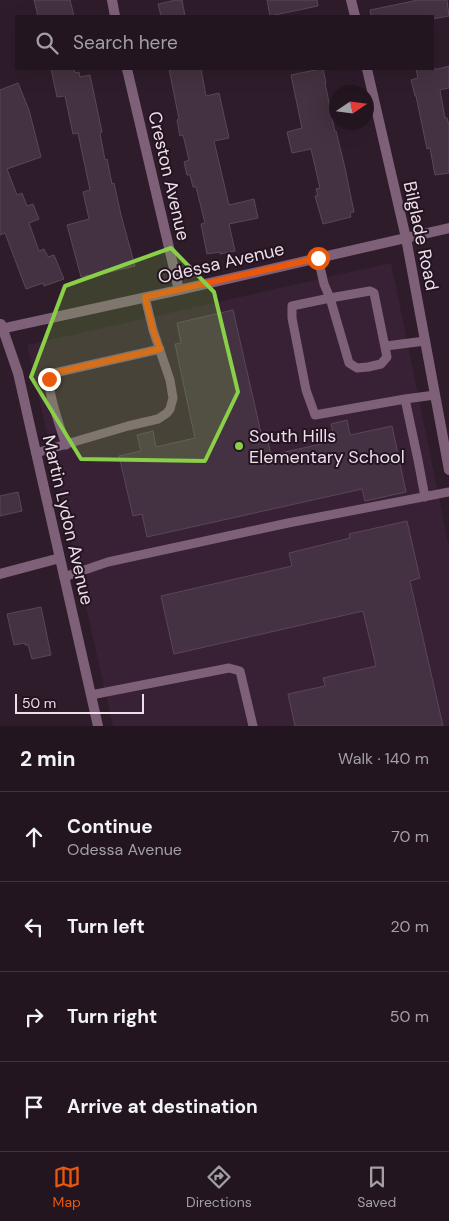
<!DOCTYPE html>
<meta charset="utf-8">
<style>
body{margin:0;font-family:"DM Sans",sans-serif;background:#2a1e29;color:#f1f3f6}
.compass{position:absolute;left:329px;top:85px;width:45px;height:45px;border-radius:50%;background:#221520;box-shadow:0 5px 20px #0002;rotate:77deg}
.scale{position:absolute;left:15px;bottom:12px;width:129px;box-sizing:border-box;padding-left:5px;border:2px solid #ecdfe9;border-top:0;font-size:14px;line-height:18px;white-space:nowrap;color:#ecdfe9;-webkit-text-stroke:4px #241321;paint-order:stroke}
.stop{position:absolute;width:15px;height:15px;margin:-11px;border:4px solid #ea580c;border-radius:50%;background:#fff}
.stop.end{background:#ea580c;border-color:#fff;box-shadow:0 1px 5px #0008}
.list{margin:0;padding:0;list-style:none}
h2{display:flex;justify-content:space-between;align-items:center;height:65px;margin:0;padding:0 20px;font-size:21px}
h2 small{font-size:16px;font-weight:400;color:#a29fa5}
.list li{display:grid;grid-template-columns:32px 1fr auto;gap:15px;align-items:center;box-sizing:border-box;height:90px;padding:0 20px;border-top:1px solid #3f343e}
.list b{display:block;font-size:19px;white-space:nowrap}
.list p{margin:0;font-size:16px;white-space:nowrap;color:#a29fa5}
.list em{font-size:16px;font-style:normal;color:#a29fa5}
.icon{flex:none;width:28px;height:28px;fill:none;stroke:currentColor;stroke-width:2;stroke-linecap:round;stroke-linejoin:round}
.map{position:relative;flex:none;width:449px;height:726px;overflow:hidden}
.search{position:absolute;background:#221520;box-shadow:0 5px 20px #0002;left:15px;right:15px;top:15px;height:55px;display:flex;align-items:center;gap:12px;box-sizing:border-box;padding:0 18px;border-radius:0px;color:#a29fa5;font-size:19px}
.sheet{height:425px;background:#221520}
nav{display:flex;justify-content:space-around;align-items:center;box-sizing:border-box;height:70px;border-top:1px solid #3f343e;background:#221520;font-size:14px;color:#a29fa5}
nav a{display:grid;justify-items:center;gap:2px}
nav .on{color:#ea580c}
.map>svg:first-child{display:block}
.built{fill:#392135}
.building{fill:#443141;stroke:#5b4657}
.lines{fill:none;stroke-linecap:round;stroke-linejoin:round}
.service{stroke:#7e6179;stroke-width:9}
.minor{stroke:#7e6179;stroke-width:10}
.tertiary{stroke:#7e6179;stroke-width:10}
.route{stroke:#ea580c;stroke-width:6}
.marked{fill:#89cf48;fill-opacity:0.2;stroke:#89cf48;stroke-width:4;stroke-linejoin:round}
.poi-dot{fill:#89cf48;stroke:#241321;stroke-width:2}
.labels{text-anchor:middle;stroke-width:4;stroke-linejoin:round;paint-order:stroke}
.street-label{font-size:18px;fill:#ecdfe9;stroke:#241321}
.poi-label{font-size:18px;fill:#ecdfe9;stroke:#241321;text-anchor:start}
</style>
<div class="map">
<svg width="449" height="726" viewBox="0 0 449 726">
<rect width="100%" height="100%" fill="#2e1c2b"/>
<path class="built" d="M391,263L449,547V726H113L27,345Z"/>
<path class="building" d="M34,0H70L74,16H38Z
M176,0H182L185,16H161L158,4Z
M267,0H317L318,6L270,16Z
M418,0H447L449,16L433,19V16H371L370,10Z
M449,66V88L440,90L445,118H447L449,125V173L435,175L430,148L427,149L416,96H415L411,80L418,78L416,69H438Z
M51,69H74L75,73L79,72L80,77L90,75L102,132L100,133L105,160L107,159L112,184L114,183L121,215L135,266L89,277L88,275L81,277L67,225L89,219L83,192L90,190L78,133L73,134L65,96L57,97Z
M169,69H201L206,96L219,93L229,138L214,141L229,205L254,199L258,218L229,224L235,251L220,254V252L207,254L201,224L205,223L196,187H193L190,175H187L184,162L189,160L183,135L180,136L177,120L179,119Z
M320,69H323L326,83H325L335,132L336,131L345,168L354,212L350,213L351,217L323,224L315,196H318L316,189L320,188L311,149L292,153L287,132L302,128L291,75Z
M18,83L29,110L41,157L7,169L17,195L22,193L27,206L33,204L39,219L29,223L39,251L44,249L48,257L54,255L64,279L44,286L43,283L26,289L5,233L0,235V90Z
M233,310L261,433L266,432L271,455L335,441L331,424L347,420L350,435L392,426L406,492L365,501L362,489L147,537L142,514L133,516L119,456L141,451L137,435L153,431L156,447L195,438L175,344L181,343L177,323Z
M18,492L22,511L0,516V496Z
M407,521L420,578L410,581L443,726H295L288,694L325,686L323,678L376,666L363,611L174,654L161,596L292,566L289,553L350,538L349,534Z
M41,607L51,655L32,659L28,645H25V643L14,645L7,614Z"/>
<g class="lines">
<path class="service" d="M318,258L324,284L330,298L292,306V318L306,390L315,415L405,399L435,395
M370,291L374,293L375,298L387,357L381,364L368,367L357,368L349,363L330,298Z
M386,346L425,341
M405,399L418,460L425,497
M66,445C61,429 45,388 50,374L160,349
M36,453L128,426L158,419L167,413L170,409L173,398L170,380L153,330L145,297
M64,577L108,562L288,523L449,492
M91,695L229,668L240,671L253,726"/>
<path class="minor" d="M112,0L115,16
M127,69L179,290
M1,324L18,373L98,726
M0,329L179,290L449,228
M0,574L60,558"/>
<path class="tertiary" d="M351,0L355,16
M367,69L406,238L449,470"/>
</g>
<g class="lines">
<path class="route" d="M49,379L50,374L54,373L160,349L153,330L145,297L318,258"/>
</g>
<path class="marked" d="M171,248L214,292L238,392L205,461L81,459L31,377L65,286Z"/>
<circle class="poi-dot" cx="239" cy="446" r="5"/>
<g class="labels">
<g class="street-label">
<text transform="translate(169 176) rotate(77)" y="6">Creston Avenue</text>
<text transform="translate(421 236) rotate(78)" y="6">Bilglade Road</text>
<text transform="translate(221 263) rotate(-13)" y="6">Odessa Avenue</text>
<text transform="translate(68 520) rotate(77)" y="6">Martin Lydon Avenue</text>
</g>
<g class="poi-label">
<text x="249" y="442">South Hills<tspan x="249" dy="21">Elementary School</tspan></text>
</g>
</g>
</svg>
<svg class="compass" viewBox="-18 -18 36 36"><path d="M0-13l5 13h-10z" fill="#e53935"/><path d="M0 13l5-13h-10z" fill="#a29fa5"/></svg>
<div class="scale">50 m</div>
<div class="stop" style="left:318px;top:258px"></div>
<div class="stop end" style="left:49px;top:379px"></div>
<div class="search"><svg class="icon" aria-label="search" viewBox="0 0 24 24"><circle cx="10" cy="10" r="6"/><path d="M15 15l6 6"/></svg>Search here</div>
</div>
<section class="sheet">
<h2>2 min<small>Walk · 140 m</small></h2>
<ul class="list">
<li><svg class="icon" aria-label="ahead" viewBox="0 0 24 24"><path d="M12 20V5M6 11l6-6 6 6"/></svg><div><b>Continue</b><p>Odessa Avenue</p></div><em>70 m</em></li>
<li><svg class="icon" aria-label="left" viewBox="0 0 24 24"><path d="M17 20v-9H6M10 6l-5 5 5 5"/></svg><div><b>Turn left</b></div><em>20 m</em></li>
<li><svg class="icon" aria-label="right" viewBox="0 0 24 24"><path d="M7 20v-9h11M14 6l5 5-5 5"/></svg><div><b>Turn right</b></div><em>50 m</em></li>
<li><svg class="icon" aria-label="arrive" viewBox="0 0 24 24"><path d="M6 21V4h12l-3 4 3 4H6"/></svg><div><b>Arrive at destination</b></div></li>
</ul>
</section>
<nav>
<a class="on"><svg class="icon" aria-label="map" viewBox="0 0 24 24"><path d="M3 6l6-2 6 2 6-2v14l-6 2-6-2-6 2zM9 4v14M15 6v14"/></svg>Map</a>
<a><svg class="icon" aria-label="directions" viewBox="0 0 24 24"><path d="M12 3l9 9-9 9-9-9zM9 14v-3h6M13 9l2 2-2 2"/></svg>Directions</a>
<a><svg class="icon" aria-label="saved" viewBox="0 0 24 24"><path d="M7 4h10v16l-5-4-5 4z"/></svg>Saved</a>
</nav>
